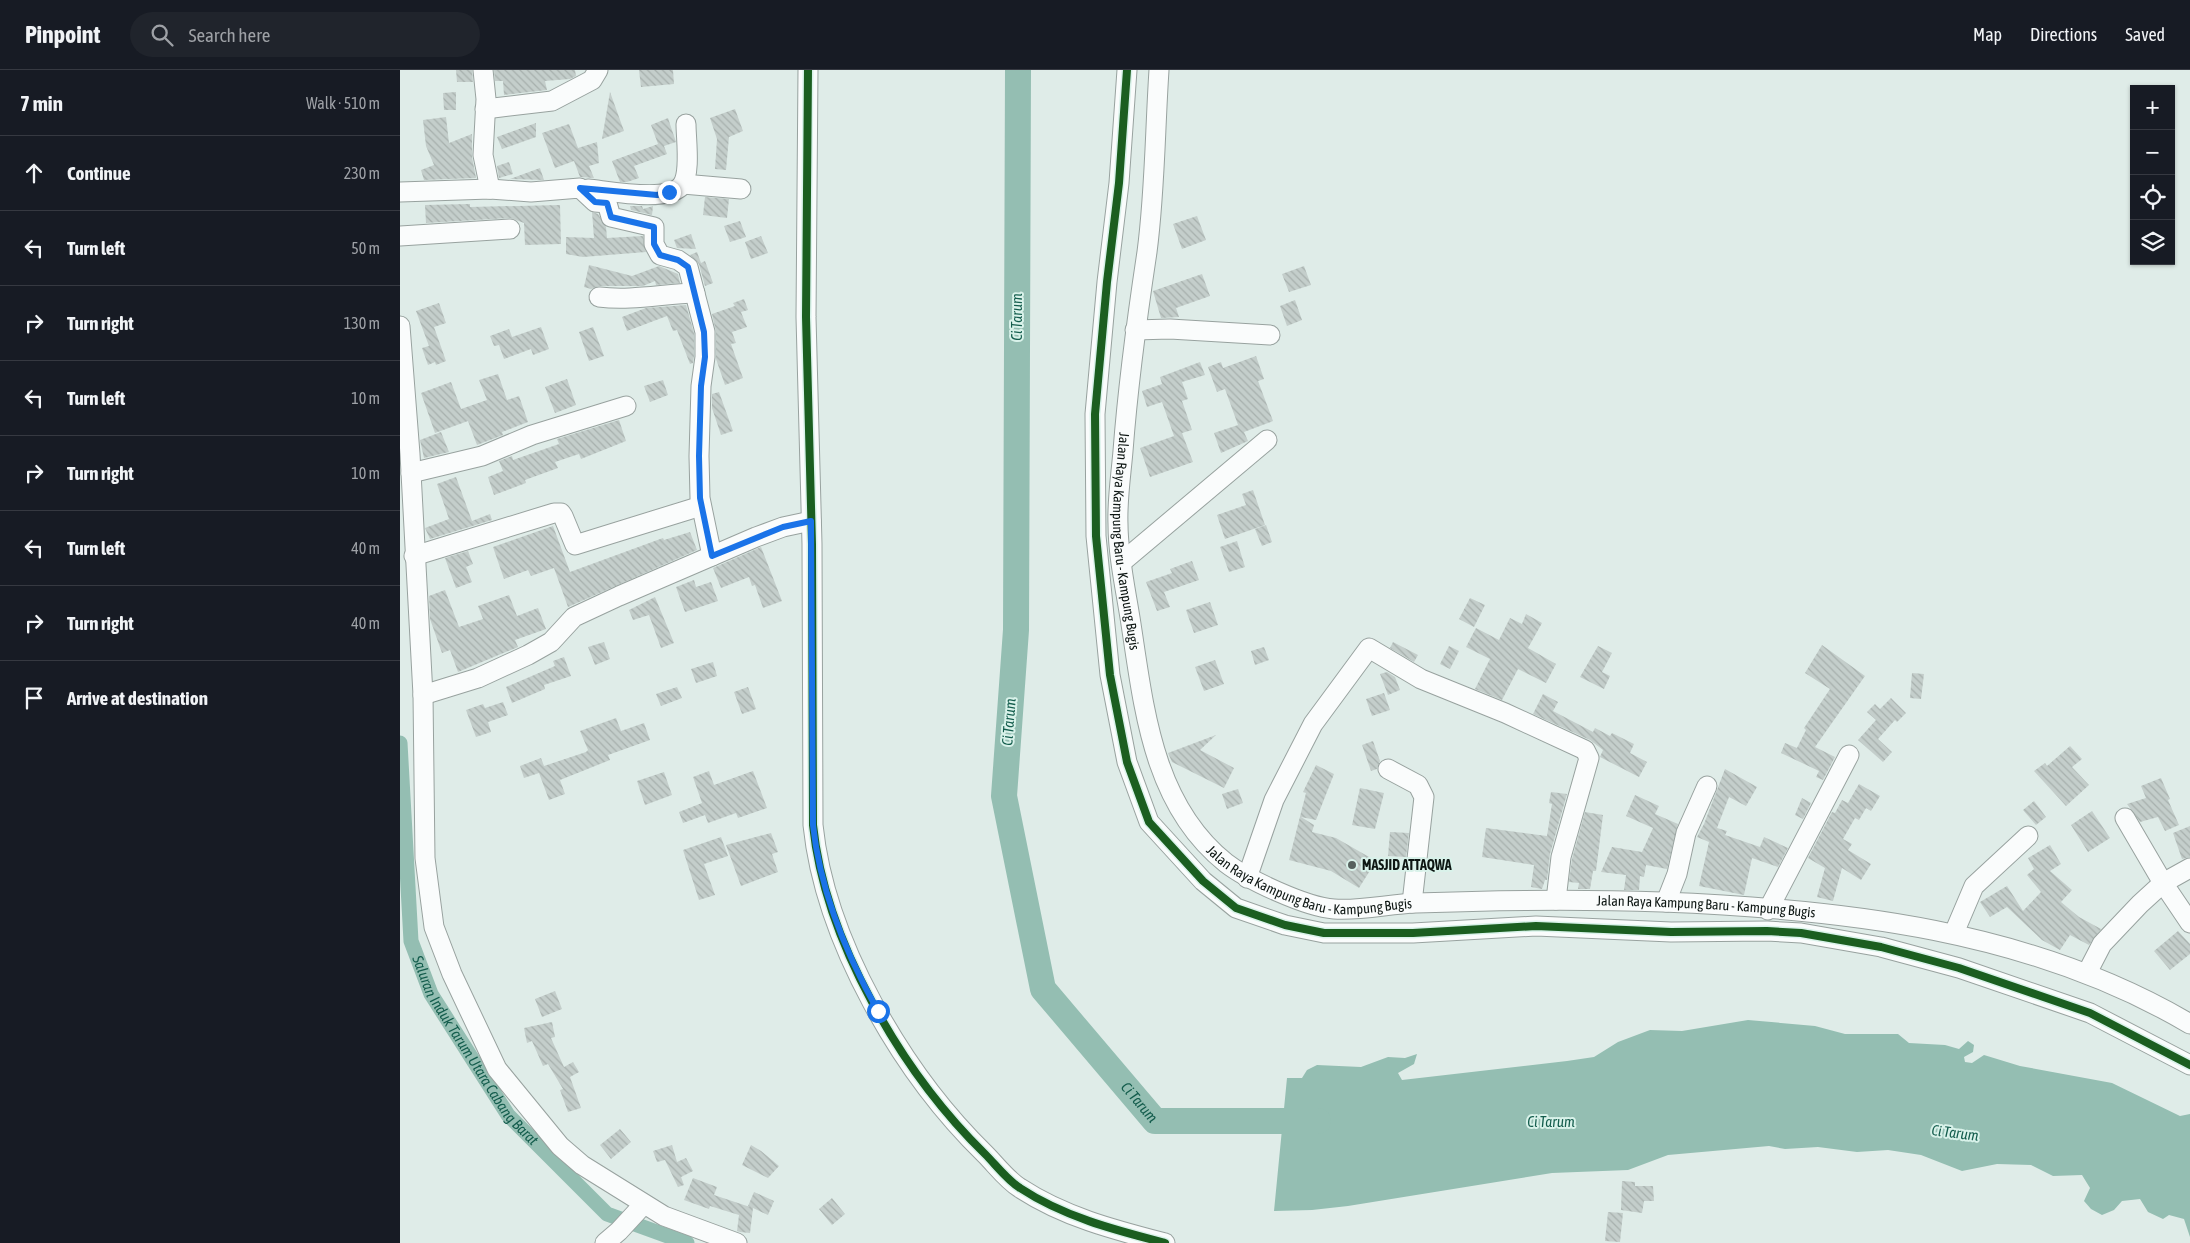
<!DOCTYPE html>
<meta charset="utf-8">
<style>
body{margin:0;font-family:"Asap Condensed",sans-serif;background:#20242c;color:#f1f3f6}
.controls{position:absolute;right:15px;top:15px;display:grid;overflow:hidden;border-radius:0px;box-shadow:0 1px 4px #0004}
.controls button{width:45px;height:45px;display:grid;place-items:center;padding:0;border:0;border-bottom:1px solid #363941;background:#171b24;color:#f1f3f6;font:25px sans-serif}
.stop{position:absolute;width:15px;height:15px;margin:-11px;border:4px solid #1a73e8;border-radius:50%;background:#fff}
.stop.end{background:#1a73e8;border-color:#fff;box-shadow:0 1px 5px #0008}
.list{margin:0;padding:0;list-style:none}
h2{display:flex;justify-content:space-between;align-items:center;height:65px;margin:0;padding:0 20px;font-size:21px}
h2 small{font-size:16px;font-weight:400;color:#9ea1a6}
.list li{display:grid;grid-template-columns:32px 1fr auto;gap:15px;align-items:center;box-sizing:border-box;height:75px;padding:0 20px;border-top:1px solid #363941}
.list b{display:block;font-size:19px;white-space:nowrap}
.list em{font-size:16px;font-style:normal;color:#9ea1a6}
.icon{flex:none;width:28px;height:28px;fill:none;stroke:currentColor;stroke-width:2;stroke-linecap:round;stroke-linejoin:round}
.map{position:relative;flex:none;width:1790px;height:1173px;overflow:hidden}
header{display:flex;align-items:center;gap:30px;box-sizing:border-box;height:70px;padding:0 25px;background:#171b24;border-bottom:1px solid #363941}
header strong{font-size:24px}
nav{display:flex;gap:28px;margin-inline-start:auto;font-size:18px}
.search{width:350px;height:45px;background:#20242c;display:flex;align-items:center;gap:12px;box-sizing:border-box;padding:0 18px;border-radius:28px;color:#9ea1a6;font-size:19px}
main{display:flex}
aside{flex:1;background:#171b24}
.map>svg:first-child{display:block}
.water{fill:#94beb2}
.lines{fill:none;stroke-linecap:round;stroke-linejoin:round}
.canal{stroke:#94beb2;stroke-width:15}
.river{stroke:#94beb2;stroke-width:26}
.building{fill:url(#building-back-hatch)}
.minor-casing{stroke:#98a29f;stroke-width:21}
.minor{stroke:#fafcfc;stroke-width:19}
.cycleway-casing{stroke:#d9f2ea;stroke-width:11}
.cycleway{stroke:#1b5e20;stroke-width:8}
.route{stroke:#1a73e8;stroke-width:6}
.poi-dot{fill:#56615e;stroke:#d9f2ea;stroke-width:2}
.labels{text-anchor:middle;stroke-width:4;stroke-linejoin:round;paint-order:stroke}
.street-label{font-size:14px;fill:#0d1613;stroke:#d9f2ea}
.poi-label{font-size:14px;font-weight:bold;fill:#0d1613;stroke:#d9f2ea;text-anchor:start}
.water-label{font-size:15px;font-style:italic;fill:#145d4d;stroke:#d9f2ea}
</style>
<header>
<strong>Pinpoint</strong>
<div class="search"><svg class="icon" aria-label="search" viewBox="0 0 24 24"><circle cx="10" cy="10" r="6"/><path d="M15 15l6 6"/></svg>Search here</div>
<nav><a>Map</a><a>Directions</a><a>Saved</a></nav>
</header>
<main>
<aside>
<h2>7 min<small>Walk · 510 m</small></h2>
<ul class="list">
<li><svg class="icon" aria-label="ahead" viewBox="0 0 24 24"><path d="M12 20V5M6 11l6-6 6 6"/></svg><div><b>Continue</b></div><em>230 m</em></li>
<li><svg class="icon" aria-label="left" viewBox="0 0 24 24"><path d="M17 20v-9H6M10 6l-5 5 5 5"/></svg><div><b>Turn left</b></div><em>50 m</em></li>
<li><svg class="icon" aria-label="right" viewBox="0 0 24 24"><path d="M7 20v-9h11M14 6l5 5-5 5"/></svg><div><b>Turn right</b></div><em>130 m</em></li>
<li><svg class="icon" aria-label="left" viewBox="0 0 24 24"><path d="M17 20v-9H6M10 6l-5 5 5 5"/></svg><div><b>Turn left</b></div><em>10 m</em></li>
<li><svg class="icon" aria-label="right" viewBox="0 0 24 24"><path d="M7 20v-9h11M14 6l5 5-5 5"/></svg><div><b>Turn right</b></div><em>10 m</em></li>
<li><svg class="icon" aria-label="left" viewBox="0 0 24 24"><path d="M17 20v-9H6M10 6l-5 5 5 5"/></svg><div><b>Turn left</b></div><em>40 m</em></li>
<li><svg class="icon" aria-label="right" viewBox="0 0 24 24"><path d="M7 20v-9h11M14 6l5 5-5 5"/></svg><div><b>Turn right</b></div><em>40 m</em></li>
<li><svg class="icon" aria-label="arrive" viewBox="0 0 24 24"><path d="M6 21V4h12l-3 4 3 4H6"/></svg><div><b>Arrive at destination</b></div></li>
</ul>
</aside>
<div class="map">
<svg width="1790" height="1173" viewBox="0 0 1790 1173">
<defs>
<pattern id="building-back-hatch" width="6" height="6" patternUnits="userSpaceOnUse" patternTransform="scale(1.25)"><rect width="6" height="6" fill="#c4cecb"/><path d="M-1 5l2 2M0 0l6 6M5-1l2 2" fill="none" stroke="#a7b0ad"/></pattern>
</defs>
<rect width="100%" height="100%" fill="#dfece8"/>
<path class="water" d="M1348,950L1415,956L1445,964H1498L1509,973L1545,975L1559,979L1568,971L1574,975L1573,982L1564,987L1565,992L1572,993L1584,985L1620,996L1712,1013L1780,1046L1790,1044V1167L1784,1149L1769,1145L1763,1149L1748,1142L1740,1129L1722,1131L1714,1140L1702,1145L1691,1139L1684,1131L1690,1118L1682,1105L1653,1106L1631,1095L1597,1094L1562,1101L1521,1085L1488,1080L1457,1082L1418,1077L1385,1079L1369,1076L1268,1085L1228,1100L1152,1103L948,1136L912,1140L874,1141L887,1008H902L907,1000L917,995L961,997L988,987L1005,988L1017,984L1014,994L998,1003L1002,1010L1167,991L1194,987L1218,972L1250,960L1282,961Z"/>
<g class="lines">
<path class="canal" id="s1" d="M0,673L11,871L31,924L108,1045L207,1144L287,1173"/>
<path class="river" id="s2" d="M618,0L616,560L604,726L643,919L755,1051H918"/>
</g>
<path class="building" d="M56,0H72L73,12H57Z
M94,0H175L176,6L170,9L145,11L147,20L104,25L103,11H95Z
M239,0H273L274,14L241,17Z
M56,22V40H44L43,23Z
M210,22L224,61L202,69Z
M335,39L343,61L329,67L326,100L315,99L317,69L310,48Z
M46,47L49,73L72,64V87L76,108L24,110L21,100L34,95L26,76L23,50Z
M268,48L276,72L264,76L267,84L234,96L239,108L227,112H220L212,91L258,74L251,55Z
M136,53V67L102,79L97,67Z
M169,54L178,78L197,72L199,93L189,96L194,108L180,107L174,91L155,98L142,63Z
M109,92L113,104L99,108L97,96Z
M140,98L144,110L110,109Z
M305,127L329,129L327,148L303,145Z
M70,134V137L160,135L161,174L125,175L124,153L110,148L26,153L25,135Z
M230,136H242L243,139L253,136L252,145L231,140Z
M192,142L198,144L206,157L207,168L243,166L246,182L183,187L166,184V167L194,168Z
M797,146L806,170L782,179L773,154Z
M340,151L346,167L330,172L324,156Z
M291,164L296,179L277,178L274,170Z
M361,166L368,183L351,189L345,172Z
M297,182L301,193L305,191L313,213L305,216L299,194L290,185Z
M189,195L232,206L259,196L278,204L280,213L256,215L255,211L243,216H199L191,219L184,217Z
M904,196L911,215L889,222L882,204Z
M802,204L810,226L776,238L779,247L761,248L753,221Z
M344,229L348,240L341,242L347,257L332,262L336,273L331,274L343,308L325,315L316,289V262L312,244L335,236L333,233Z
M895,230L902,250L887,256L880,236Z
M39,233L46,253L34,257L46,291L36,295L35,292L28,295L22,278L29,276L16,241Z
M286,235L294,263V286L293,293L290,294L277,260L273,261L267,246L227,261L222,247L246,238Z
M141,257L149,279L133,285L131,279L104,289L99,275L94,276L90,266L109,259L112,267Z
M193,257L204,286L189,291L179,262Z
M856,286L864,309L858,311L873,351L844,362L848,371L821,383L814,363L838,355L825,319L817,322L808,297L821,292L823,298Z
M800,292L805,305L782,312L788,329L782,331L792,360L782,363L793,392L750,407L740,378L774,366L762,332L747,337L742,321L762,314L760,307Z
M98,304L107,330L119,326L128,352L102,362L103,365L77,375L68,351L35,363L21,323L51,312L61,339L87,330L79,310Z
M167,309L176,335L155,343L145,317Z
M263,310L268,325L250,332L244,316Z
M319,322L333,361L321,365L312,338V324Z
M219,350L226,371L181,389L179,384L155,392L158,398L125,410L126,413L94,425L88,407L103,401L99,391L112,386L113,390L159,374L157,369Z
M41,362L49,382L24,388L20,370Z
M56,407L72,451L90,444L92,450L30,469L25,458L49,449L37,414Z
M853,420L865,455L825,469L817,445L846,435L842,424Z
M866,455L872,472L862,476L855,459Z
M153,456L170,502L263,468L264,470L290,462L297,480L168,537L154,498L131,506L128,500L104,509L93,477Z
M837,471L845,497L829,502L820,477Z
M361,477L382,531L363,538L355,515L352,516L349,507L321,518L313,498Z
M68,481L73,494L66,497L72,512L56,518L45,488Z
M792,491L799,510L764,522L770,537L757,541L746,512L772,503L770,499Z
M294,510L296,517L311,512L318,531L285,542L276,517Z
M45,520L59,557L83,549L78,536L109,525L117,546L138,538L146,559L115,570L118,577L58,602L50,580L42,583L30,549L29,526Z
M255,527L274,573L261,578L249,545L233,550L229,540Z
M1070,528L1085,535L1074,557L1059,549Z
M810,532L818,555L794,563L786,540Z
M1126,544L1142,553L1128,578L1156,594L1146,613L1118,599L1102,630L1075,619L1090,589L1066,577L1076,558L1099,570L1110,548L1122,554Z
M204,572L210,589L195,595L188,577Z
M993,572L1018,585L1014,592L990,578Z
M1422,575L1465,606L1415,677L1435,687L1423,710L1416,707L1419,701L1381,683L1385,673L1397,678L1406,660L1404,658L1430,619L1405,603Z
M1049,576L1059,581L1050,599L1040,594Z
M1198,576L1212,583L1202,602L1210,606L1204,619L1180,607Z
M864,577L869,590L855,595L851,581Z
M164,587L171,606L144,615L145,619L112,633L106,617L155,596L153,591Z
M815,590L824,614L804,621L795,597Z
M313,592L317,606L296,613L291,599Z
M987,602L995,607L1000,620L988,625L980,604Z
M1512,603L1524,604L1521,629L1510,628Z
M277,617L282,628L261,636L256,624Z
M348,617L356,639L342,644L334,622Z
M984,623L990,640L972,646L966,629Z
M1143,624L1158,632L1153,641L1193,662L1195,658L1210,666L1212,663L1234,674L1230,683L1247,692L1239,707L1200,687L1203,680L1190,670L1133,644Z
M1491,628L1506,643L1497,652L1495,650L1478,669L1492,682L1483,692L1458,670L1476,650L1467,642L1475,634L1480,639Z
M103,632L108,645L88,652L91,662L76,667L66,640L83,634L85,638Z
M216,648L221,661L244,653L250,670L208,685L210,690L160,710L165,724L149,730L139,703L124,708L120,696L141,688L144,696L186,682L188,680L180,661Z
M816,665L800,680L834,698L824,718L772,692L768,683Z
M973,671L980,691L977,699L971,701L962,675Z
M1670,676L1682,689L1672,697L1689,715L1666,736L1634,701L1645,693L1647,696Z
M916,695L934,704L916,750L901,747L914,755L912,762L936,768L976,791L959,818L931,801L889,790L906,723L903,722Z
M1325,699L1357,717L1346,736L1329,727L1317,758L1327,761L1325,765L1360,777L1364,767L1388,778L1378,797L1352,788L1344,825L1299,816L1309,772L1297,767L1304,754Z
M309,701L314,715L353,701L367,738L338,748L336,743L308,753L305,745L283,753L279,742L302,733L293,707Z
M264,702L272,725L245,735L237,711Z
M1761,708L1770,729L1768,730L1779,755L1765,761L1758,747L1740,752L1727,734L1746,728L1741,716Z
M1459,714L1480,726L1471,741L1466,738L1459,750L1455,748L1443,769L1452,774L1448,780L1471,794L1461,810L1442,798L1433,831L1417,827L1425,798L1408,788L1432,742L1435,743L1442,730L1448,733Z
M960,718L984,723L975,759L952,755Z
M838,719L843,733L827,739L822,724Z
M1151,722L1167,724L1150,784L1147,810H1145L1142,819L1131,817L1134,795L1082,787L1086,758L1147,766L1152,734L1149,733Z
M1235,725L1259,736L1255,744L1278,754L1267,799L1246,795L1244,807L1240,806L1239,820H1224L1226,805L1201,802L1212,777L1242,782L1253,758L1226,746Z
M1402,728L1411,733L1403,749L1395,745Z
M1634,731L1646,747L1636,755L1623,740Z
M1692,741L1710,768L1688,782L1671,755Z
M1185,742L1203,745L1196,801H1193L1190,819H1178L1179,813L1169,812L1172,789Z
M1790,756V787L1782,789L1773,763Z
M990,762L1009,763L1006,787L988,786Z
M371,763L378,782L372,784L378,802L341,816L326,775Z
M321,767L328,786L304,794L315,825L299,830L283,780Z
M1650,775L1661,794L1650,801L1672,820L1661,832L1679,847L1701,859L1689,875L1670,865L1660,880L1642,870L1607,837L1590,847L1580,832L1607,816L1623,841L1641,822L1627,805L1634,799L1628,788Z
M1778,861L1790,874V884L1770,900L1754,881Z
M155,921L162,939L142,947L135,929Z
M152,952L155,967L151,968L164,997L173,992L179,1002L170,1007L181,1038L168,1042L160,1020L163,1019L148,994L143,996L132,971L127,973L124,958Z
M220,1059L231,1072L211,1089L200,1075Z
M272,1075L277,1092L286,1088L293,1101L281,1107L284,1115L278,1117L265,1090L257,1092L253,1081Z
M351,1075L361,1081L379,1096L368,1108L342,1095Z
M293,1108L317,1117L314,1125L350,1137L348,1136L354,1122L374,1131L368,1145L353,1138L350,1163L340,1162L337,1161L339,1145L310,1136L309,1139L284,1130Z
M1222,1111L1235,1112V1116H1253L1254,1131H1244L1242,1143L1221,1140Z
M432,1128L445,1144L432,1155L419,1139Z
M1208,1142L1223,1143L1220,1172L1205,1171Z"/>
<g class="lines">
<g class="minor-casing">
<g id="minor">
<path d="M83,0L86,29L83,85L90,119"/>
<path d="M408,0L406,247L412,474L413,755C425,871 502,1003 585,1084C596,1095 607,1110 620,1118C664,1147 715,1160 765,1173"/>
<path d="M727,0L719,113L707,212L695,344L696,466L710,605L727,692L749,752L803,811L836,838L885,855L924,863H1013L1136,856L1271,862L1367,861L1401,863L1481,877L1559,898L1690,943L1790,995"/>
<path id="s3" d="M759,0C755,60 755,122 747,182C737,248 728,315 723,381C721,405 717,430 718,454C718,487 726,521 731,554C744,639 753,735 826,793C848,810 906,837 934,839C961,841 989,834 1016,833C1098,830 1180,829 1262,832C1443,839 1631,860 1790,954"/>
<path d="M85,39L152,31L192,10L198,0"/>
<path d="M283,114L341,119"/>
<path d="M188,119C209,121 269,133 282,115C291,103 286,69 286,54"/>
<path d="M0,122L90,119L131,122L180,118L195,132L207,133L211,147L254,157V174L260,185L278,190L288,197L305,262V287L301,316L299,386L300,428L312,486"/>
<path d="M0,166L110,159"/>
<path d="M199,227C231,231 263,224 295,223"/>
<path d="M0,256L10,384L23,625L25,788L34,857L52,904L97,999L160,1076L182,1095L264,1146L337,1173"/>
<path d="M735,260L770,259L870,265"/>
<path d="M11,403L82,386L132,365L226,336"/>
<path d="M14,486L154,443H161L163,446L175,475L301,436"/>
<path d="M722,492L867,370"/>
<path d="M23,625L78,608L128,585L151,572L174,547L219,526L356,467L383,457L411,451"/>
<path d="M988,699L1018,715L1024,727L1012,833"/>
<path d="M1725,748L1763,813L1790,853"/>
<path d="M847,808L874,730L913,654L969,578L1021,609L1105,643L1185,680L1189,688L1161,787L1156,830"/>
<path d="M1266,832L1277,804L1286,763L1307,716"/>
<path d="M1368,840L1449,685"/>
<path d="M1554,863L1574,816L1628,766"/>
<path d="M1687,903L1702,874L1740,834L1763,813L1790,798"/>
<path d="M205,1173L219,1161L243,1135"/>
</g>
</g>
<use href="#minor" class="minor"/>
<g class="cycleway-casing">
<path id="cycleway" d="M408,0L406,247L412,474L413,755C425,871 502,1003 585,1084C596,1095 607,1110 620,1118C664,1147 715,1160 765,1173
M727,0L719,113L707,212L695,344L696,466L710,605L727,692L749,752L803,811L836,838L885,855L924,863H1013L1136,856L1271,862L1367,861L1401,863L1481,877L1559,898L1690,943L1790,995"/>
</g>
<use href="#cycleway" class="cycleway"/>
</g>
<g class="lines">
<path class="route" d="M269,122L257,125L180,118L195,132L207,133L211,147L254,157V174L260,185L278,190L288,197L304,262L305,287L301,316L299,386L300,428L312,486L383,457L411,451L413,755C420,820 446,884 478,941"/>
</g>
<circle class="poi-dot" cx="952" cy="795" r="5"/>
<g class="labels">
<g class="street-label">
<text dy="5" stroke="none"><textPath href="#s3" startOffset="474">Jalan Raya Kampung Baru - Kampung Bugis</textPath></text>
<text dy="5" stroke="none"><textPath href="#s3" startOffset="908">Jalan Raya Kampung Baru - Kampung Bugis</textPath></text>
<text dy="5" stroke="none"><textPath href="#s3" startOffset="1312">Jalan Raya Kampung Baru - Kampung Bugis</textPath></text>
</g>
<g class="poi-label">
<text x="962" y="800">MASJID ATTAQWA</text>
</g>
<g class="water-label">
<text transform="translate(617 247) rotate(-90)" y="5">Ci Tarum</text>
<text transform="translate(609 652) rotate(-86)" y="5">Ci Tarum</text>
<text dy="5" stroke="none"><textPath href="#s1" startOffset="326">Saluran Induk Tarum Utara Cabang Barat</textPath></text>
<text dy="5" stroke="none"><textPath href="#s2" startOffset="1072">Ci Tarum</textPath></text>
<text x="1151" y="1057">Ci Tarum</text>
<text transform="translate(1555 1063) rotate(7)" y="5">Ci Tarum</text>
</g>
</g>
</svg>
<div class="controls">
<button>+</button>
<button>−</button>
<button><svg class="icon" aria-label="locate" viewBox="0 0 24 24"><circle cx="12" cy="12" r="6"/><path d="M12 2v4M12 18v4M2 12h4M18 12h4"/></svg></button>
<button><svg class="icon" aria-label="layers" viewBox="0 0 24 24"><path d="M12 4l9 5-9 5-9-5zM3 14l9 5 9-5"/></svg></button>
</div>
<div class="stop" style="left:478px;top:941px"></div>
<div class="stop end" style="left:269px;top:122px"></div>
</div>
</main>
